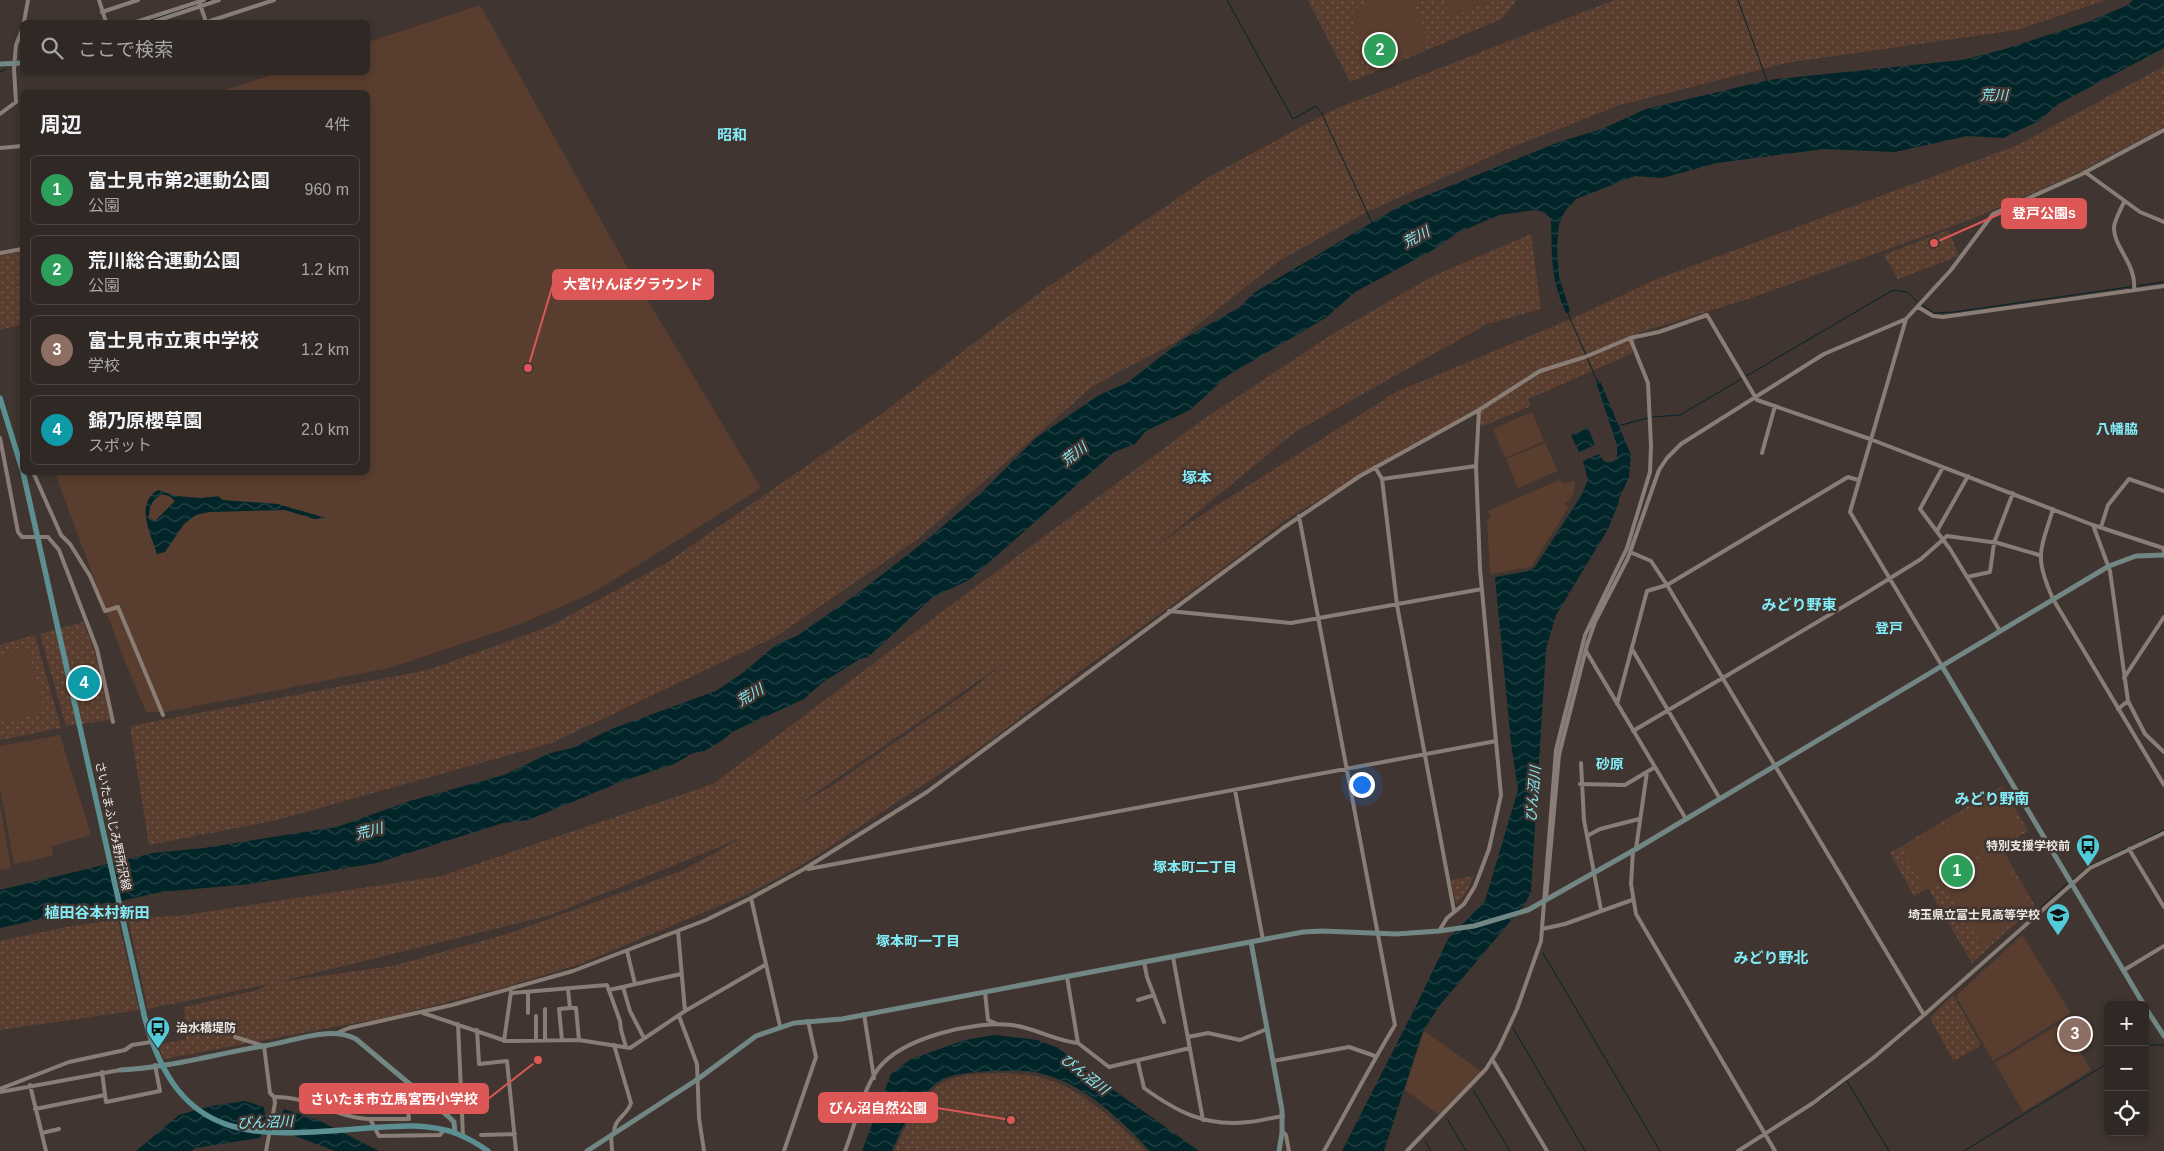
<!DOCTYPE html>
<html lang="ja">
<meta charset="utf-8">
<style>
body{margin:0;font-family:Arial,"Noto Sans JP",sans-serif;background:#3c3431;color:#f1f3f6}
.controls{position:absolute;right:15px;bottom:15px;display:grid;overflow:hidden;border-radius:8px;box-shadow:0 2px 8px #0003}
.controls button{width:45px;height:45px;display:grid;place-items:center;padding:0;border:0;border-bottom:1px solid #4b4441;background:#302824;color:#f1f3f6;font:25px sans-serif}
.you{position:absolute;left:1361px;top:784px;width:18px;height:18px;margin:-12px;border:4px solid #fff;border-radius:50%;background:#1a73e8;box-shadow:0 0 0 8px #1a73e833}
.badge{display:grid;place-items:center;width:32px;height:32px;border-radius:50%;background:#8bbbb9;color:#fff;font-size:16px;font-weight:700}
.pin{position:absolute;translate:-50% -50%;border:2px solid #fff;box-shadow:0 1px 5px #0006}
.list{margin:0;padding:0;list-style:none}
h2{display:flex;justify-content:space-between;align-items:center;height:65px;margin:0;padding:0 20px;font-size:21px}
h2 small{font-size:16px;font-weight:400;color:#a8a6a6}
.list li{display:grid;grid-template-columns:32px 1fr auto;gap:15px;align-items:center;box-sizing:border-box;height:70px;margin:0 10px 10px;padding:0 10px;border:1px solid #4b4441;border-radius:8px}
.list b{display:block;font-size:19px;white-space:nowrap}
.list p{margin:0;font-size:16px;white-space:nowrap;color:#a8a6a6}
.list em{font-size:16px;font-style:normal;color:#a8a6a6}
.icon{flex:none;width:28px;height:28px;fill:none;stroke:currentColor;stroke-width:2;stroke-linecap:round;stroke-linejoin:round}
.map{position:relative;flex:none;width:2164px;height:1151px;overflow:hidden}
.search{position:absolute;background:#302824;box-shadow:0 2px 8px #0003;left:20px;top:20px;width:350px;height:55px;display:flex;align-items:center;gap:12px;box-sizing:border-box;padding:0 18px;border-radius:8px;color:#a8a6a6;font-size:19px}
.panel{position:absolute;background:#302824;box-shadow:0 2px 8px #0003;left:20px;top:90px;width:350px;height:385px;border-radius:8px}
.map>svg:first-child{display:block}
.grass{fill:url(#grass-dots);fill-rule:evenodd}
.pitch{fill:#593e2f}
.water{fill:url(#water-waves);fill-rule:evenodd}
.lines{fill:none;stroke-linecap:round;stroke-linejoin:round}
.stream{stroke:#012529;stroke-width:1}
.river{stroke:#012529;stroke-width:8}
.street{stroke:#897d76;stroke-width:4}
.secondary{stroke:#728684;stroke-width:5}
.primary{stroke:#5b8f92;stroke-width:5.5}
.labels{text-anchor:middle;stroke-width:5;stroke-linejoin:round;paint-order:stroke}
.street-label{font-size:12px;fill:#ece5e1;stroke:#403530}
.poi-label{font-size:12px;font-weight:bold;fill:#ece5e1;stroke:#403530;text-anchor:end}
.water-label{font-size:14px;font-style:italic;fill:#86edf8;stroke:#403530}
.neighbourhood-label{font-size:14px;font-weight:bold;fill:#82edf9;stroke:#403530}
.quarter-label{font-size:15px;font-weight:bold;fill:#82edf9;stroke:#403530}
.leader{fill:none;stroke:#dc5756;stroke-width:2}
.callout-dot{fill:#dc5756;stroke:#403530;stroke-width:2}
.callout{fill:#dc5756;stroke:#dc5756;stroke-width:2}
.callout-label{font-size:14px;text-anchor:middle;font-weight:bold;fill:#fff}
</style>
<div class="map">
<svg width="2164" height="1151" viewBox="0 0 2164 1151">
<defs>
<pattern id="grass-dots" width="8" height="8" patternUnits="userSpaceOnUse" patternTransform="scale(1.25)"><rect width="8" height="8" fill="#593e2f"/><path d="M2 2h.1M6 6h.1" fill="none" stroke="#715a4d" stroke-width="1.8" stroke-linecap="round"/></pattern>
<pattern id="water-waves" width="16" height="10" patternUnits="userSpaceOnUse" patternTransform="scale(1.25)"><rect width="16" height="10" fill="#012529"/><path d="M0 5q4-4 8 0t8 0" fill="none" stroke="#264448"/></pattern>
</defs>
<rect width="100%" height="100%" fill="#403530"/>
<path class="grass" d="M1308,0H1517L1502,19L1350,82Z
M1614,0H2106L2017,30L1786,63L1620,105L1505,150L1365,213L1279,261L1176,342L1093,386L918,539L777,636L552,743L273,821L149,845L130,726L428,670L548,627L665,564L884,412L1039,293L1210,176L1333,110Z
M2164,66V127L2070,177L1972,219L1748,299L1638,333L1631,354L1528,399L1531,406L1481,427L1477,409L1403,449L1284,521L1226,566L1079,672L991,740L802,865L748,894L580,964L509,986L393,1016L164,1059L158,1045L186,1039L184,1007L258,990L269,984L148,1009L128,919L186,915L441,876L713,784L955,602L1204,419L1334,333L1433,276L1531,234L1541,309L1487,324L1295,432L1154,548L1186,525L1396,392L1578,316L1657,279L2018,145ZM1003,664L968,692L830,787L798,805ZM739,839L684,870L510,933L392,966L278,982L548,916Z
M1948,230L1959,256L1898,279L1884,255Z
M22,251V324L0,330V255Z
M83,622L94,649L110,720L66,726L40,634Z
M35,635L61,728L0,740V645Z
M2002,786L2028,831L2001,847L2035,906L1972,963L1928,888L1914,896L1890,853Z
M1474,876L1466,893L1456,905L1451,880Z
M118,920L139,1010L0,1030V941L71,926Z
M1953,995L1981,1045L1954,1061L1930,1018Z
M1002,1073C1014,1074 1028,1074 1040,1077C1080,1087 1117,1122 1146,1151H895C905,1126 919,1096 944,1082C961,1073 983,1074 1002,1073Z"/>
<path class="pitch" d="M1376,0H1413L1430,44C1420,50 1409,58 1397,58C1372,58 1349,35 1353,9Z
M1444,0H1495L1451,17Z
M480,5L625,263L761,488L627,572L588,595L515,626L390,668L166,712H146L120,649L55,473L368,472V92H218L278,73L368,72V42Z
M1532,412L1544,441L1505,458L1493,429Z
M1545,443L1558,471L1518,488L1506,459Z
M1559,480L1564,483L1575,481L1574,493L1569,501H1567L1564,504L1569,507L1531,567L1490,574L1487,520L1491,518L1488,511Z
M27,648L45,711L4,723L0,708V656Z
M60,735L91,835L52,846L53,856L14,864L0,788V746Z
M2000,790L2023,829L1969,861L1945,823Z
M0,804L11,868L0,870Z
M1944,823L1968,862L1925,889L1902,848Z
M1998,849L2032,905L1984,948L1944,881Z
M2022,935L2071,1013L1993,1061L1956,996Z
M2063,1022L2091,1070L2023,1112L1995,1063Z
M1424,1031L1481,1071L1439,1115L1405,1090Z"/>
<path class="water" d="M2133,0H2164V48L2058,104L2039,121L2003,138L1967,136L1895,152L1824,149L1717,163L1662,178L1635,176L1576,199L1565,211L1559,224L1557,248L1559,277L1570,311L1566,313C1550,278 1552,256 1551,219L1544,212L1536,210L1499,215L1457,233L1433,250L1355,292L1327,317L1227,376L1190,410L1154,427L1145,432L1135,444L1114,452L969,580L933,597L868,657L860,659L823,682L804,699L732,732L723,740L704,751L693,753L674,764L623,781L528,820L503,823L377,863L250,884L161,892L0,928V890L153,853L204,848L337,827L410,801L504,775L550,753L572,748L614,728L716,691L744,672L777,644L797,636L861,591L928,539L980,494L1036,438L1099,395L1127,383L1182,340L1240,307L1255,292L1398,207L1559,142L1602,129L1646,109L1769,80L1962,60L2005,49L2088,22L2128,5Z
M1600,381L1631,455L1629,477L1619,499V502L1608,529L1556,615L1546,649L1531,892L1524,905L1440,1005L1423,1031L1384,1151H1342L1414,1010L1448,939L1485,901L1518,790L1511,743L1495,577L1529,571L1535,567L1581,496L1588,480L1583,461L1599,454C1603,463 1609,465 1617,459V445L1596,382Z
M1588,428L1595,445L1579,452L1571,435Z
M158,490L176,496L201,498L218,496L223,500L278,504L326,518L314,519L285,510L209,512L196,515L184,524L165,552L157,554C151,534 134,504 158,490ZM162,494L169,496L175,501L155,521L149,518C149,506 152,500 162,494Z
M995,1035L1038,1040L1084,1069L1199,1151H1150C1120,1119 1084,1083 1039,1073C1026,1070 1008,1071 994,1071C977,1072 957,1072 942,1080C916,1095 903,1126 892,1151H862L891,1074L911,1059L965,1040Z
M245,1101L264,1107L266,1121L260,1138L195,1148L191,1151H136L179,1115L211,1106Z
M284,1109L320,1121L379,1151H335L279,1130V1119Z"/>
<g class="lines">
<path class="stream" d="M1227,0L1293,119L1316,106L1322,114L1373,225
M1738,0L1767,81
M202,3L211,0
M145,22L198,4
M0,72L6,69
M1922,305L1934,313L1954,312L2164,282
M1567,311L1598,383
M1652,417L1680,415L1893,290L1907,292L1919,303
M1618,426L1648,418
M2142,841L2164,830
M2073,880L2089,866L2127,848
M2041,910V907L2069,882
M1543,953L1660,1151
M1513,1028L1585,1151
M1894,1043L2041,914
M2145,1045H2164
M1847,1081L1889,1151
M1473,1090L1510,1151
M1821,1100L1847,1080
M1447,1119L1466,1151
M1995,1132L2108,1063
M1425,1141L1431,1151
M1964,1151L1993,1133"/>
<path class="river" d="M1044,1047L1055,1051L1071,1062
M256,1122L289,1119"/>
<path class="street" d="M99,0L106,22
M200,4L206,22
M102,12L138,0
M24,22L28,0
M136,22L204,0
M153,22L219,0
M207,22L274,0
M0,114L16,102L14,69L16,45L22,30
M0,148L22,146
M2085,172L2140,212L2164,222
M2124,202C2121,209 2115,219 2114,227C2113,247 2137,264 2134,290
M0,253L22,249
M1918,307L1933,316L1943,317L2164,286
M1906,319L1850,512L1942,666
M0,438L18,532L22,537H48L59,550L97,649L113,722
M1762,453L1775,406
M1375,467L1382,479L1397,605L1454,911
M1943,467L1920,509L1950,549L2000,631
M33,472L61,535L70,544L90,576L105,611L118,607L163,715
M1382,479L1476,466
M2053,509C2040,552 2034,556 2053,599L2164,785
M1299,516L1395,1025C1370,1066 1348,1109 1324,1151
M2093,525L2110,571L2128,701L2145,734L2164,752
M2101,527L2108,505L2129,479L2164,491
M1937,531L1968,476
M1630,552L1651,561L1667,585L1924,1015
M1967,577L1990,572L1994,543L2013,493
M1169,611L1291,623L1482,589
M1632,649L1720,799
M1586,651L1686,819
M2124,678L2164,617
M1617,704L1647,591L1667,585L1848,477L1858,480
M2118,709L2128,701
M1633,731L1863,595L1921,559L1947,536L1998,543L2039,555
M1581,763L1584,820L1601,910
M1580,784L1625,785L1655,767
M1235,790L1263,940
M1587,836L1600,829L1639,819
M1636,849L1647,772
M2129,849L2164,907
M1633,850L1631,884L1636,914L1775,1151
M808,869L1496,741
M751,898L780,1026
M1546,899L1559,755L1587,645L1595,622L1628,558L1659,470L1667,458L1681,444L1824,354L1906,319L1951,270L1993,214L2080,175L2164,130
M1542,929L1565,924L1632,900
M678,931L685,1011
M1439,931L1447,918L1464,904L1475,886L1489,849L1501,795L1480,569L1476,466L1479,410
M627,951L635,984
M1173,957L1203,1120
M1144,962L1147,977L1164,1022
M2124,970L2164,946
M1067,977L1078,1043L1109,1067L1190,1048
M623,987L630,1011L644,1038
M609,990L681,974
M528,992V1013
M985,992L988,1020L995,1023
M512,993L607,985L620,1021L621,1030L626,1047
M1138,1000L1154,995
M570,1008H576L579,1040
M423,1013L506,1041L579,1040L630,1048L685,1011L765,965
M864,1014L874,1078
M679,1016L697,1064L699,1118L704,1151
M458,1024L463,1136
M477,1030L479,1064L507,1061L516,1151
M337,1033L349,1028L452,1005L573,971L706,920L751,898L804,869L927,792L1283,528L1360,476L1479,410L1540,371L1585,357L1630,338L1659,332L1707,315L1757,400L1870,439L2093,525L2163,548L2164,551
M235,1037L264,1046L270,1093L274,1097L275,1103L266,1151
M1188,1037L1208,1033L1240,1040L1267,1029
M545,1039V1009
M536,1040V1016
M562,1040L559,1009L570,1008L568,989
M504,1041L511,992
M1492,1059L1547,1151
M1273,1061L1349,1047L1375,1056
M1138,1062L1144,1088C1177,1112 1206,1127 1248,1122C1260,1121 1271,1118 1283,1116
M102,1072L106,1102L160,1091L155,1065
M30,1085L46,1151
M0,1089L69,1062L125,1050L132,1045L151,1042
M0,1092L120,1070
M274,1097C308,1096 337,1118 370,1119L379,1136L440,1135L444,1130
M35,1109L105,1095
M370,1119H409L406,1091L410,1084
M1282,1131L1286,1135L1289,1151
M42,1133L59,1129
M614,1133C614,1118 627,1116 631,1103L614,1045
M481,1135L515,1134
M611,1135L612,1151
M784,1151L816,1057L808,1021
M845,1151C855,1125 862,1092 878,1069C901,1038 975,1020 1012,1025C1035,1028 1056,1041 1078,1043
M1407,1151L1486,1069L1499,1048L1517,1009L1541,941L1556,750L1585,635L1627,548L1650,472L1651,446L1648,383L1630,338
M1738,1151L1813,1103L1873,1058L1924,1015L2090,868L2164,833"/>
<path class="secondary" d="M0,64L22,63
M1942,666L2144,1005
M1251,942L1282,1110V1133L1279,1151
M2145,1007L2164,1036
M120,1070C168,1068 216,1054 263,1046C292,1042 329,1025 356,1039L449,1117L454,1122L455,1133
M587,1151L698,1079L756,1036L794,1023L842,1019L1303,932L1322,931L1396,934L1439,931L1474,926L1528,910L1636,849L2109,566L2136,556L2164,555"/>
<path class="primary" d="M0,398L22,469
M23,472L145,1019C180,1147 257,1137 368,1128C397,1126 426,1123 455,1133C466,1137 478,1144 488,1151"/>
</g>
<defs>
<g id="bus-pin" transform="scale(1.25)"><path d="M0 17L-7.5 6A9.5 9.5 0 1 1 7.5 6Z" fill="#52cbd8" stroke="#403530"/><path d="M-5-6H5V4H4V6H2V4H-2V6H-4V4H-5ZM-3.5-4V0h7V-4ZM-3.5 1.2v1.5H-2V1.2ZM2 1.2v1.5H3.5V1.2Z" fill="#111"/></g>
<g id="school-pin" transform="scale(1.25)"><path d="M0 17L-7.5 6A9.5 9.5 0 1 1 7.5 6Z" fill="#52cbd8" stroke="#403530"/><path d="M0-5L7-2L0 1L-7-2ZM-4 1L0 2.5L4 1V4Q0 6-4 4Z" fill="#111"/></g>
</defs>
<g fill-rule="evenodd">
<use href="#bus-pin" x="2088" y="846"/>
<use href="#school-pin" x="2058" y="915"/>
<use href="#bus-pin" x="158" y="1028"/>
</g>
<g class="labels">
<g class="street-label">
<text transform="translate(113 826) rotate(78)" y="4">さいたまふじみ野所沢線</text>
</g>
<g class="poi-label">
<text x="2070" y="850">特別支援学校前</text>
<text x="2040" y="919">埼玉県立富士見高等学校</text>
<text x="176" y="1032" text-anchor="start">治水橋堤防</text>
</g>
<g class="water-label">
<text x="1994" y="100">荒川</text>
<text transform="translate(1416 237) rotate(-28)" y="5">荒川</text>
<text transform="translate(1074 454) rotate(-38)" y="5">荒川</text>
<text transform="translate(750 695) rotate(-31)" y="5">荒川</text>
<text transform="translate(1533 794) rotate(-85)" y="5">びん沼川</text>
<text transform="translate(369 831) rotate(-14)" y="5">荒川</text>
<text transform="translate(1085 1074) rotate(38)" y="5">びん沼川</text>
<text transform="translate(265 1122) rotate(-2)" y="5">びん沼川</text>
</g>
<g class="neighbourhood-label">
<text x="2117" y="434">八幡脇</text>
<text x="1889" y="633">登戸</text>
<text x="1610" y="769">砂原</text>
<text x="1195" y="872">塚本町二丁目</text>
<text x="918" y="946">塚本町一丁目</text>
</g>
<g class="quarter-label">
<text x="732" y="140">昭和</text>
<text x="1197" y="483">塚本</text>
<text x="1799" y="610">みどり野東</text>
<text x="1992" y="804">みどり野南</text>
<text x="97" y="918">植田谷本村新田</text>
<text x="1771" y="963">みどり野北</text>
</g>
</g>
<path class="leader" d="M1934 243L2002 213M528 368L553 284M538 1060L488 1099M1011 1120L937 1108"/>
<g class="callout-dot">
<circle cx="1934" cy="243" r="5"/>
<circle cx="528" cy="368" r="5"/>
<circle cx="538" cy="1060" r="5"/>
<circle cx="1011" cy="1120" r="5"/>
</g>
<g class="callout">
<rect x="2002" y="199" width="84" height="29" rx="5"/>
<rect x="553" y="270" width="160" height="29" rx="5"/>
<rect x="300" y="1084" width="188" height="29" rx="5"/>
<rect x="819" y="1093" width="118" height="29" rx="5"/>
</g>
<g class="callout-label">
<text x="2044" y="218">登戸公園s</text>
<text x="633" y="289">大宮けんぽグラウンド</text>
<text x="394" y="1104">さいたま市立馬宮西小学校</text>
<text x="878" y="1113">びん沼自然公園</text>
</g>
</svg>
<div class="controls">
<button>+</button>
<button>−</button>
<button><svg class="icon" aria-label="locate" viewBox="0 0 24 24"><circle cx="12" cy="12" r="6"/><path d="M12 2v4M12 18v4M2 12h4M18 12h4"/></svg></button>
</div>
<div class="you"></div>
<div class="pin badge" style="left:1957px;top:871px;background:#2e9e5b">1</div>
<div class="pin badge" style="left:1380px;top:50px;background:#2e9e5b">2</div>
<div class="pin badge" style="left:2075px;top:1034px;background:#8d6e63">3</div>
<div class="pin badge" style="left:84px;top:683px;background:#0f9aa8">4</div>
<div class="search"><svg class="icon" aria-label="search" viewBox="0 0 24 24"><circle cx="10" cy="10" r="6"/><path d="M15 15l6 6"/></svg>ここで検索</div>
<section class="panel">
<h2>周辺<small>4件</small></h2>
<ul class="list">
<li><span class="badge" style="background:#2e9e5b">1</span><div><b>富士見市第2運動公園</b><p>公園</p></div><em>960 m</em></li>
<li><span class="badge" style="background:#2e9e5b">2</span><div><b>荒川総合運動公園</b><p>公園</p></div><em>1.2 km</em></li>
<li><span class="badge" style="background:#8d6e63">3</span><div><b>富士見市立東中学校</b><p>学校</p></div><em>1.2 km</em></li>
<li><span class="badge" style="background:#0f9aa8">4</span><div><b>錦乃原櫻草園</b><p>スポット</p></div><em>2.0 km</em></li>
</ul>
</section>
</div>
